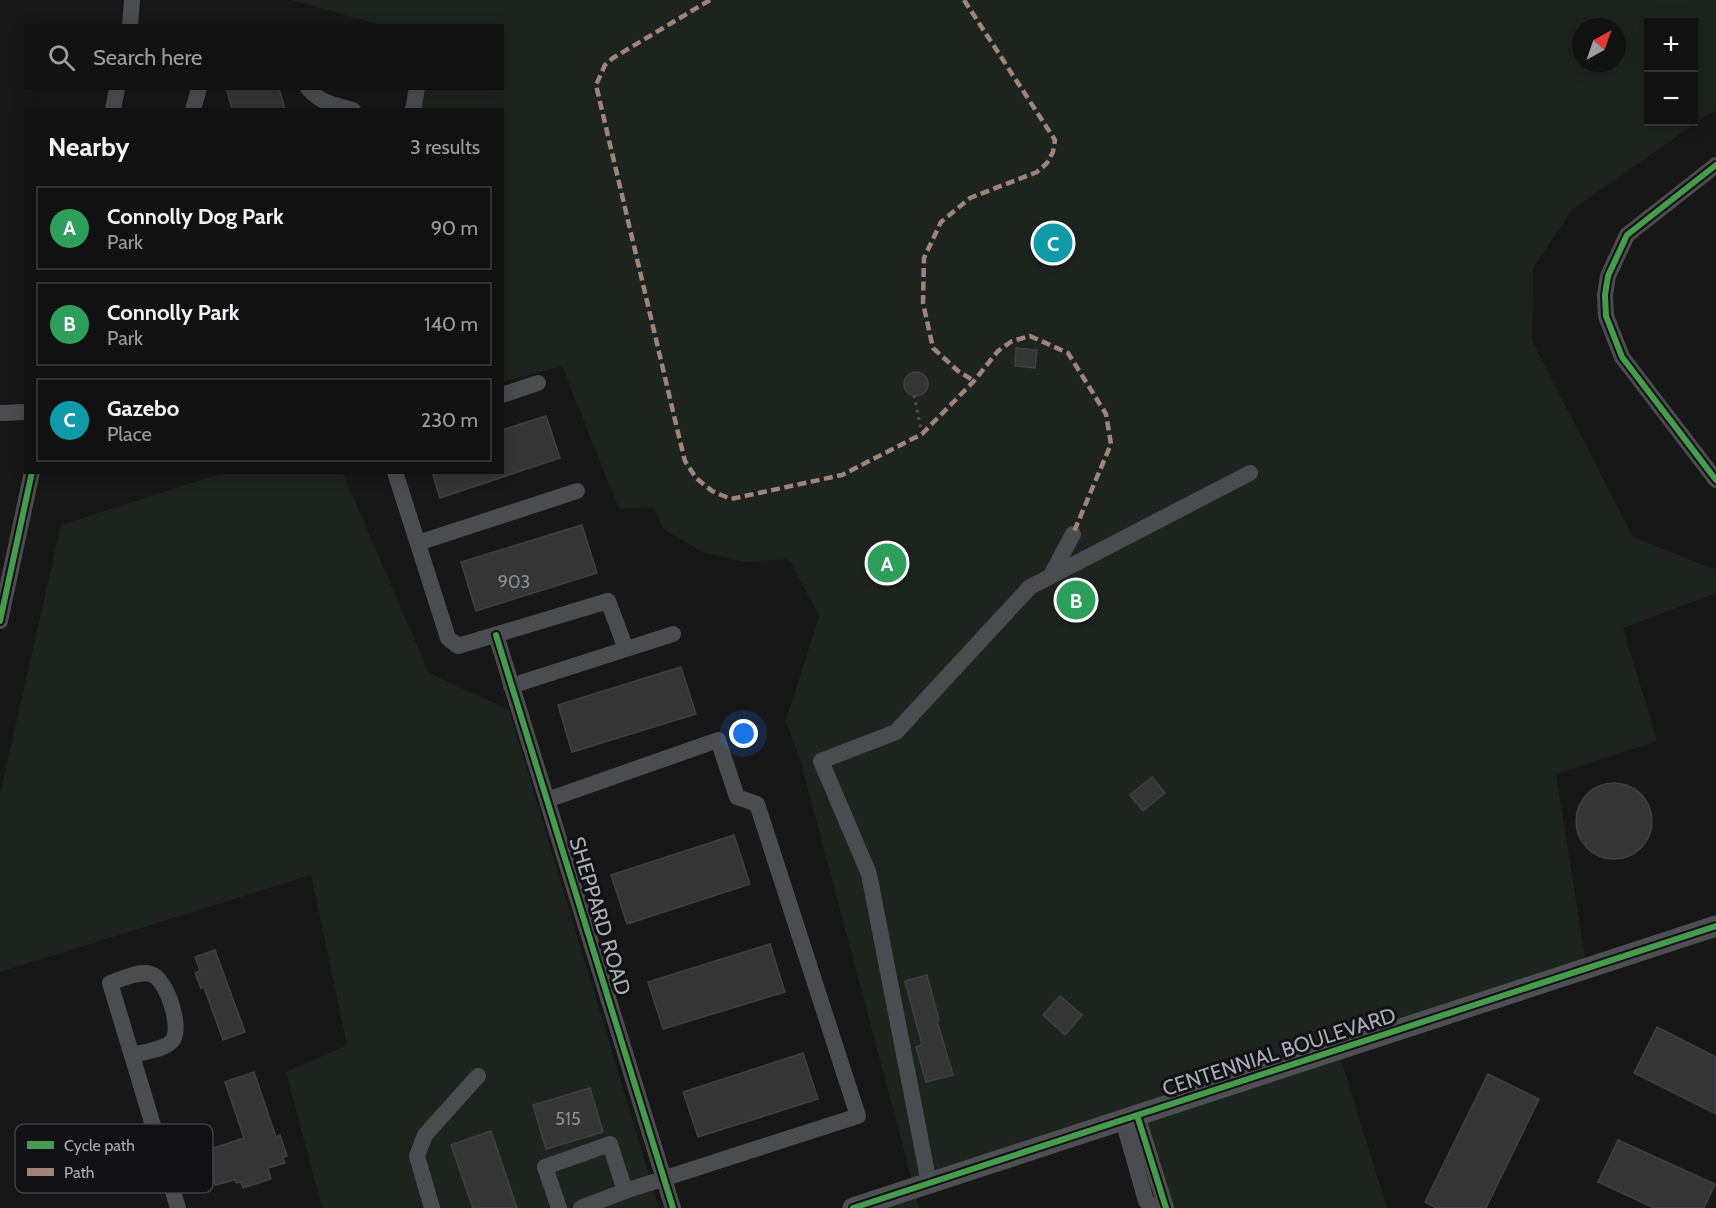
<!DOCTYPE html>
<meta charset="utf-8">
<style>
body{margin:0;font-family:Cabin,sans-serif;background:#1a1a1a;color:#f1f3f6}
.controls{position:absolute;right:18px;top:18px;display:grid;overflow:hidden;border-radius:0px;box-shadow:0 3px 15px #0003}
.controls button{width:54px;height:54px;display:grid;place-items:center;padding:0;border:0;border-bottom:2px solid #303131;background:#111;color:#f1f3f6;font:30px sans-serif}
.compass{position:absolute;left:1572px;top:18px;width:54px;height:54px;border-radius:50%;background:#111;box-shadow:0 3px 15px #0003;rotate:40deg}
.you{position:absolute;left:744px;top:734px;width:21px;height:21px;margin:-15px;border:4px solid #fff;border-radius:50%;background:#1a73e8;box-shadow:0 0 0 9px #1a73e833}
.badge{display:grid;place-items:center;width:39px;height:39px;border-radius:50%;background:#757880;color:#fff;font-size:20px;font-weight:700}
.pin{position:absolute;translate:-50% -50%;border:3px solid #fff;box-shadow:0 2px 6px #0006}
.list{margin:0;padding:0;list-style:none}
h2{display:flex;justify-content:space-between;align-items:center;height:78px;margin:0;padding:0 24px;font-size:26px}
h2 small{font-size:20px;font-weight:400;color:#9c9d9f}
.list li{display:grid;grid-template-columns:39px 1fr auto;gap:18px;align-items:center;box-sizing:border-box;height:84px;margin:0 12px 12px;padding:0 12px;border:2px solid #303131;border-radius:0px}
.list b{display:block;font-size:22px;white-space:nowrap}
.list p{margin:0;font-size:20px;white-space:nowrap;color:#9c9d9f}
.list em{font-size:20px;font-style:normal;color:#9c9d9f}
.icon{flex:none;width:33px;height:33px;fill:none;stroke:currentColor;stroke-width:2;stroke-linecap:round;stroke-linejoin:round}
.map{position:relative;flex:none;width:1716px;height:1208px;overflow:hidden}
.search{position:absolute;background:#111;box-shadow:0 3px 15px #0003;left:24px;top:24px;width:480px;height:66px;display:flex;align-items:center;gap:15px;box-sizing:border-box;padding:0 21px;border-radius:0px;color:#9c9d9f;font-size:22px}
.panel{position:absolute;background:#111;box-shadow:0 3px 15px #0003;left:24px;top:108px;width:480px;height:366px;border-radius:0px}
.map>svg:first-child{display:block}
.green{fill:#1d241e;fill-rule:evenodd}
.building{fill:#353536;stroke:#3f4043;stroke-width:1.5}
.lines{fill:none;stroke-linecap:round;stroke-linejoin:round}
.path{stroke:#4d4e52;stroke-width:3;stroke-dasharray:3 4.5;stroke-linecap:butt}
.minor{stroke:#4b4c50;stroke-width:16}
.major{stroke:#4d4f52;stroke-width:21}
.quiet{stroke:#a18479;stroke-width:4.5;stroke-dasharray:9 4.5;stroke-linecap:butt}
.cycleway-casing{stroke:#111113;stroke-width:10}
.cycleway{stroke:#469c4c;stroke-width:6}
.labels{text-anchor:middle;stroke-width:6;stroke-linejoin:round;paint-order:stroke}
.number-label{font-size:18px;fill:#8b8f98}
.street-label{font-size:21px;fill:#a8adb8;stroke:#111113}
.key{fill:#111113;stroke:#3e4045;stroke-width:1.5}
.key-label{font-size:16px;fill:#a8adb8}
</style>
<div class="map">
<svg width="1716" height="1208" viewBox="0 0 1716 1208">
<rect width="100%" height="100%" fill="#171717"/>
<path class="green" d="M291,0H1716V109L1572,210L1533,268L1532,341L1633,537L1716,570V593L1623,628L1657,741L1556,774L1587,970L1338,1050L1387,1208H1166L1137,1116L914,1188L919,1208H853L914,1188L800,759L786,721L819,616L789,559L745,562L702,552L664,529L653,507L619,509L562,366L503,382L502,110L420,109L424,89L502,88V26L381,25ZM1648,22H1694V122H1648ZM1581,27H1617V63H1581Z
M223,473H343L429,673L509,710L659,1208H322L286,1072L347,1045L311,875L0,972V794L61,525Z"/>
<path class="building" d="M226,88H279L285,109H232Z
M1016,348L1037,350L1035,368L1015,366Z
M904 384a12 12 0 1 1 24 0a12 12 0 1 1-24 0Z
M546,416L560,458L440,498L432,472H502V430Z
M582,525L597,573L476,611L461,562Z
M681,667L696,714L572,752L558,705Z
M1152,777L1165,793L1143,811L1130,795Z
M1576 821a38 38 0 1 1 76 0a38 38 0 1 1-76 0Z
M734,835L750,884L627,924L611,875Z
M770,944L785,992L663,1029L648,982Z
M215,950L245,1032L223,1040L204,987L201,988L195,973L200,971L195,957Z
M927,975L939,1020L937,1021L953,1075L926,1082L916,1047L922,1045L905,981Z
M1060,996L1082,1015L1065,1035L1043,1015Z
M1657,1027L1716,1057V1114L1634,1073Z
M803,1053L818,1099L698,1137L683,1092Z
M254,1072L276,1137L280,1135L287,1156L283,1157L285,1163L268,1168L271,1179L243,1188L241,1182L236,1183L235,1180L215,1185L210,1168L201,1171L195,1154L244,1138L225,1082Z
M1488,1074L1539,1099L1486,1208H1436L1425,1202Z
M590,1088L603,1132L546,1149L533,1105Z
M491,1131L517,1208H473L451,1145Z
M1618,1140L1715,1184L1704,1208H1654L1598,1182Z"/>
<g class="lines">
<path class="path" d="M914,395L922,434"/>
<path class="minor" d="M130,26L132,0
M308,88C321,104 335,105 353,110
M113,110L117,88
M193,110L199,88
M413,110L417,88
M1716,165L1627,235L1608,276L1605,295L1606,316L1622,357L1716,480
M502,395L538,383
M0,413L26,412
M395,472L448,638L458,646L608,601L626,649
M418,543L577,491
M1050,577L1073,534
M0,621L32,472
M496,635L673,1208
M511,686L673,634
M547,800L718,740L737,797L757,804L858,1116L625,1191
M132,1055C143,1052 164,1050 172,1041C183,1029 167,979 151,974C139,970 122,979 110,983C133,1058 156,1133 178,1208
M1137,1115L1166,1208
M1123,1120L1146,1201L1154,1208
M929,1183L869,874L821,761L896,732L1030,587L1250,473
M432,1208L417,1156L425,1135L478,1076
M559,1208L545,1167L610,1144L625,1191L581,1208"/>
<path class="major" d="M853,1208L1716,926"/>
<path class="quiet" d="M710,0L613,58L605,65L596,85L680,441L685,461L696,478L712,491L731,499L842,475L922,434L974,381L998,351L1012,341L1030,336L1068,353L1106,414L1111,444L1073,534
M964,0L1055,140L1053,152L1047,163L1037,172L970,198L941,222L924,258L923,303L933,348L958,371L974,381"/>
<g class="cycleway-casing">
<path id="cycleway" d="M1716,165L1627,235L1608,276L1605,295L1606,316L1622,357L1716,480
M0,621L32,472
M496,635L673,1208
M1137,1115L1166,1208
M853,1208L1716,926"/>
</g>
<use href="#cycleway" class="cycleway"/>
</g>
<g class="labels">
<g class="number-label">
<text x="514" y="588">903</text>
<text x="568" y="1125">515</text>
</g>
<g class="street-label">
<text transform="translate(600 916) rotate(73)" y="7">SHEPPARD ROAD</text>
<text transform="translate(1279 1052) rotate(-18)" y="7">CENTENNIAL BOULEVARD</text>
</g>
</g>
<rect x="15" y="1124" width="198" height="69" rx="9" class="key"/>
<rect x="27" y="1141" width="27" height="8" fill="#469c4c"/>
<rect x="27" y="1168" width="27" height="8" fill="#a18479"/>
<g class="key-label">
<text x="64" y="1151">Cycle path</text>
<text x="64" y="1178">Path</text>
</g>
</svg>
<div class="controls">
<button>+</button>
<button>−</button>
</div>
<svg class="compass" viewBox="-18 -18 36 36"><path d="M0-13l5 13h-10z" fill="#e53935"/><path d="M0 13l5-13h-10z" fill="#9c9d9f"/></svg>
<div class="you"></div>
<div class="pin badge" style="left:887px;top:563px;background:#2e9e5b">A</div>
<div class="pin badge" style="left:1076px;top:600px;background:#2e9e5b">B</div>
<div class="pin badge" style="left:1053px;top:243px;background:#0f9aa8">C</div>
<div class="search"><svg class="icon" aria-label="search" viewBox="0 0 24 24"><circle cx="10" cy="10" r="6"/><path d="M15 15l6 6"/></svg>Search here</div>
<section class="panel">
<h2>Nearby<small>3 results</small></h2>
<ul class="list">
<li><span class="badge" style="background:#2e9e5b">A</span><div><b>Connolly Dog Park</b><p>Park</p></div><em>90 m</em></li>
<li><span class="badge" style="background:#2e9e5b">B</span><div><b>Connolly Park</b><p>Park</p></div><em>140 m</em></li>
<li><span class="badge" style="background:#0f9aa8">C</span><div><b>Gazebo</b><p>Place</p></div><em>230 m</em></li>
</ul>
</section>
</div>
